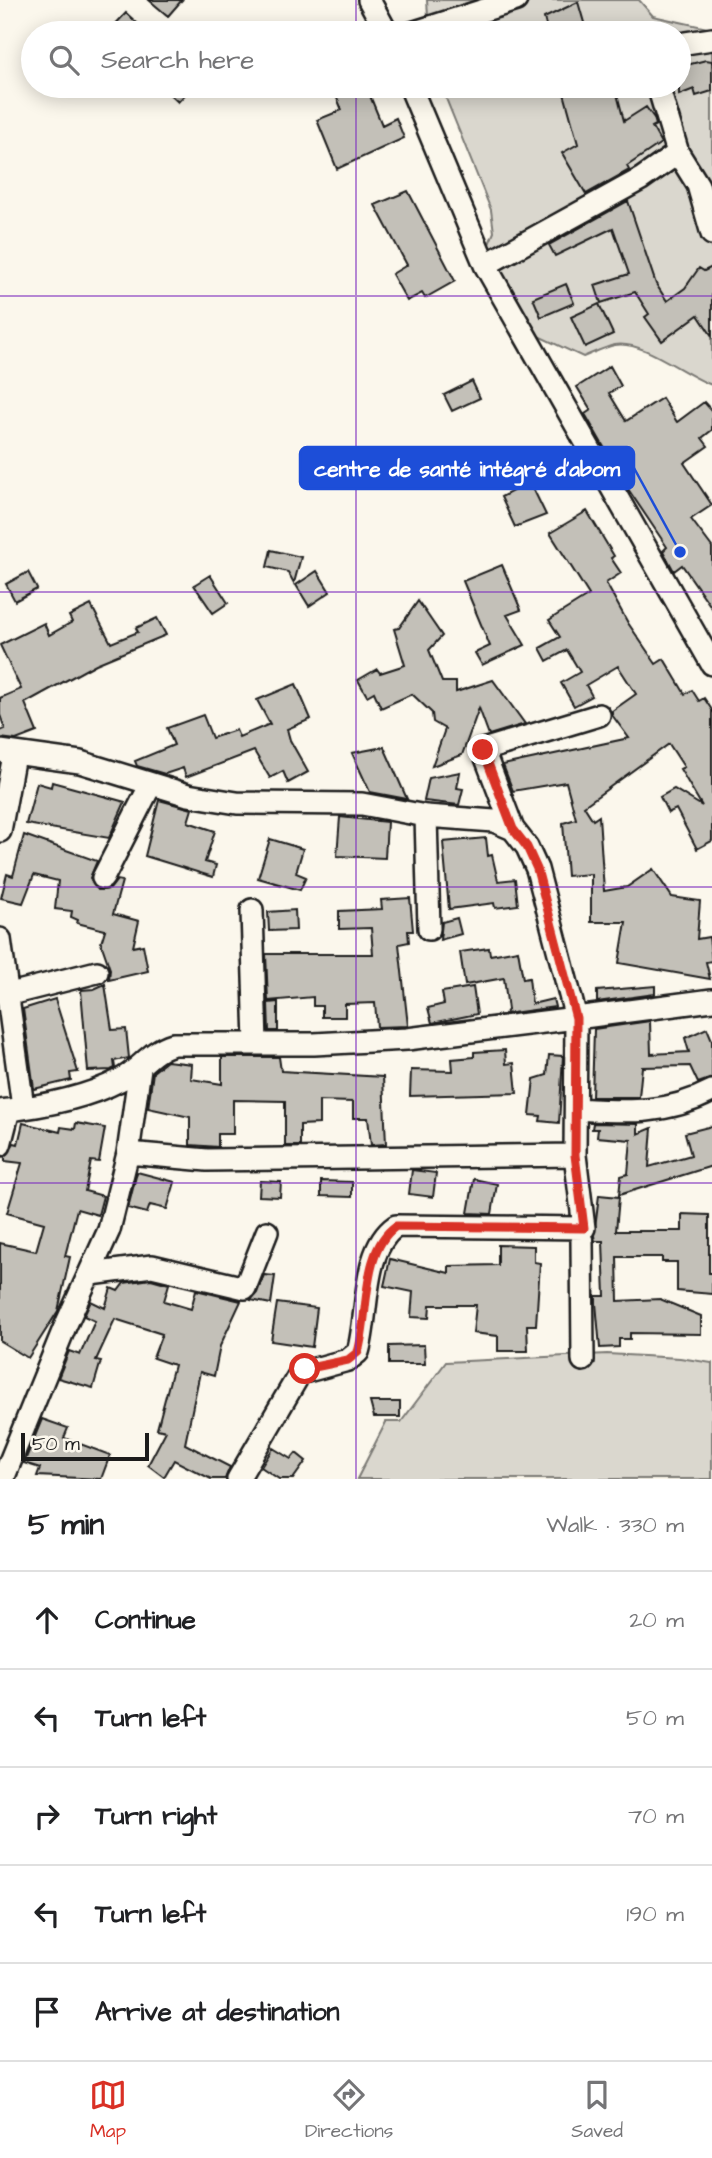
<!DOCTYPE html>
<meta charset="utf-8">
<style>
body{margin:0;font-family:"Architects Daughter",sans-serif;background:#f6f6f6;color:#202124}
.scale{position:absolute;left:21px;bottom:18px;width:128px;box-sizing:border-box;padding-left:7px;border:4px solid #1c1c1c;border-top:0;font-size:19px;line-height:24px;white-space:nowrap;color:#1c1c1c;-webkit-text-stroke:5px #fbf7ec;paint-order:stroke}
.stop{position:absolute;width:21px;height:21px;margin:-16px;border:5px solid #d93025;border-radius:50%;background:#fff}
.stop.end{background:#d93025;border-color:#fff;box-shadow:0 2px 7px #0008}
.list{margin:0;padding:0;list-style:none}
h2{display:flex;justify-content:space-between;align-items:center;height:91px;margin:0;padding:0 28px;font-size:30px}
h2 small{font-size:23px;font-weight:400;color:#757577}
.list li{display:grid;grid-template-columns:46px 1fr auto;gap:21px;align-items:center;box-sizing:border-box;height:98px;padding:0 28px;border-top:2px solid #e0e0e0}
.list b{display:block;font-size:26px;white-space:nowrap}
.list em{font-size:23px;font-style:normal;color:#757577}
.icon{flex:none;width:38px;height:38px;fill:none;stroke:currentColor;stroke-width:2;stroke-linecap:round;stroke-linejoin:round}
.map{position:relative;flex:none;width:712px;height:1479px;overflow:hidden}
.search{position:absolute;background:#fff;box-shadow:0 4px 18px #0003;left:21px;right:21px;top:21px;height:77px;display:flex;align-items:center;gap:18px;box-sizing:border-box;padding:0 24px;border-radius:38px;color:#757577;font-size:26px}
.sheet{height:581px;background:#fff}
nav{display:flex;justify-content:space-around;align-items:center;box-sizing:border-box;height:98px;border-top:2px solid #e0e0e0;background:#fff;font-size:19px;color:#757577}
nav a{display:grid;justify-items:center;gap:4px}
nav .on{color:#d93025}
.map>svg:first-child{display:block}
.green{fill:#dad7ce;stroke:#7b7a75;stroke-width:2}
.building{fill:#c3c0b8;stroke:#1c1c1c;stroke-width:2}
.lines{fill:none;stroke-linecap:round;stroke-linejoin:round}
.minor-casing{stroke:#1c1c1c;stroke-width:26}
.minor{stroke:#fbf7ec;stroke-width:21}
.route{stroke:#d93025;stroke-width:9}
.grid{fill:none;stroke:#7b2cbf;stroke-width:2;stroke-opacity:0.55}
.leader{fill:none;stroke:#1d4ed8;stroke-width:2.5}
.callout-dot{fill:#1d4ed8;stroke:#fbf7ec;stroke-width:2.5}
.callout{fill:#1d4ed8;stroke:#1d4ed8;stroke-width:2.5}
.callout-label{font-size:21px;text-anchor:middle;font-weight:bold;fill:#fff}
</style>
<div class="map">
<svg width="712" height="1479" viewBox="0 0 712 1479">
<rect width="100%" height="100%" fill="#fbf7ec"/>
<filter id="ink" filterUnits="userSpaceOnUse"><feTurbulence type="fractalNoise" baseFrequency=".0143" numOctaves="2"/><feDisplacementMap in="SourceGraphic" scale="14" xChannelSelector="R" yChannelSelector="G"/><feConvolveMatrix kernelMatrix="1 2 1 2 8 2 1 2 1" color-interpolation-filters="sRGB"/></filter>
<g filter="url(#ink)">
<path class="green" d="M427,0H639L653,16L712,29V385C685,376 644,340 615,345C605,347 593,353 583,357L519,327L481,263L494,232L491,210L441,86H679V33H429Z
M607,1354L680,1358L712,1363V1479H357L386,1422H401L446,1362Z"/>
<path class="building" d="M149,0H182L168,16Z
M578,2L587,33H548L544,18Z
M126,13L148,33H107Z
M706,60L712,61V91L696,96L694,89L679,95V67Z
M161,86H193L178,102Z
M332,86H366L382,125L396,118L404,138L337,169L317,120L342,110Z
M562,86H615L624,121L646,107L654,118L656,125L652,127L661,143L627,166L629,170L586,194L562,153L578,144Z
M408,191L455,281L425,298L422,293L407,301L392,274L407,265L375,205Z
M628,201L656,284L667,301L685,288L699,268L704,271L712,267V336L698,315L662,341L645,317L649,314L635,292L601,303L595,285L629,274L613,228L555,256L549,245Z
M566,284L574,303L541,317L533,298Z
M599,304L613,334L585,347L571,317Z
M610,366L621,386L609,393L626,421L662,398L677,422L704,402L712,411V430L702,438L708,446L684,463L712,505L691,519L712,547V608L682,565L674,571L663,551L667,547L628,489L585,414L591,410L577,387Z
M472,381L480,398L452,411L444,395Z
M530,482L546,515L515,527L501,497Z
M587,511L614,556L611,558L621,573L606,583L628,623L656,664L664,659L685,694L692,690L699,701L704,698L712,710V841L697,849L676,809L668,813L660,797L674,789L702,806L680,769L684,767L669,744L584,806L593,820L599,816L604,891L627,887L653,869L672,897L700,901L697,939L709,937L712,961L706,962L710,979L619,963L626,922H591V874L567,876L563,823L576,819L566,782L513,791L503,765L629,738L612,715V711L636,694L618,666L586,685L592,696L574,706L561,683L580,672L567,650L547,661L540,648L560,637L549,620L589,595L550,533Z
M271,550L301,557L294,583L288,572L267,567Z
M502,565L521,610L507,615L525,645L482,665L475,653L490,646L463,581Z
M317,571L330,592L309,606L296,585Z
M28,572L37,589L15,601L6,584Z
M210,575L228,603L213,613L194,585Z
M418,601L442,636L429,650L442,682H456V692L493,680L525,724L489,735L479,708L462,755L432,766L445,729L433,722L432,713L412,694L381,708L374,692L367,696L358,680L377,669L380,673L405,665L394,629L399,628Z
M91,605L111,643L138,632L136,628L157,618L166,635L96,664L25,703L37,732L16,740L0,738V731L5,729L0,715V698L21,689L0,645L44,623L49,635L72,622L69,616Z
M296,684L311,719L287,729L290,740L308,772L288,783L283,771L270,778L254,751L186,777L183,768L165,774L137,766L135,761L174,745L167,728L203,715L212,738L236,730L239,737L270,724L257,700Z
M384,747L396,774L407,799L370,792L352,753Z
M460,772L457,788L463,789L459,805L424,801L429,778Z
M52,782L125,802L109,838L26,824L37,783L51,787Z
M159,800L192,809L188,822L215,831L205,862L216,865L213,877L145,856Z
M340,817L387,822L385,858L337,856Z
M24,835L97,861L90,878L98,890L110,889L117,880L122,881L113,914L139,921L133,947L143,945L148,971L109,980L110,969L101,943L105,930L77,923L78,920L71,917L72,911L55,909L58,881L34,875L23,903L1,898L7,874L13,876Z
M486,838L488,856L492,855L498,881L515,879L518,905L495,908L494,903L449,909L443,842Z
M270,839L303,849L296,873L306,877L300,890L258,878Z
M410,898L413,931H408L409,942L399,944L408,1026L377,1027L375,1003L345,1004V1017H322V1006H313V997L268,1001L266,954H373L371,928L339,929V911L382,909L381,900Z
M295,910L296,930L269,931L268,912Z
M457,918L461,934L440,940L442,922Z
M489,948L490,955L518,950L523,979L529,978L532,1004L553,999L555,1007L505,1014L508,1010L504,978L465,985L460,952Z
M105,984L112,1030L126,1029L129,1058L114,1061L115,1068L111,1070L88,1071L81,990L94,989Z
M655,986V994L597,1002V991Z
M473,987L477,1014L432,1023L428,1008L444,1004L442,992Z
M55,999L78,1072L70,1073L71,1080L34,1089L23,1009Z
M278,1002V1031H269L268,1003Z
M650,1021L651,1054L689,1052L685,1038L707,1028L712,1040V1078L698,1083L690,1066L642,1067L639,1097H592L594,1029Z
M505,1050L506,1064L514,1063L517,1093L410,1096L411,1070L453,1071L452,1059L474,1057V1052Z
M549,1055L563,1056L559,1123L540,1121L541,1116L530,1115L534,1079L547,1075Z
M222,1057H279L281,1071L383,1077L386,1144L371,1145L368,1118H353V1102L319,1101V1124L300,1125V1146H285V1101L233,1100V1134H218V1147L190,1145V1117L148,1108L153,1072L167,1061L192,1064L191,1079L222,1084Z
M23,1123L60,1132L61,1127L75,1129L76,1123L105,1128L99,1162L91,1161L85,1191L103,1196L98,1215L77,1209L65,1256L70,1257L58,1311L28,1358L0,1341V1243L36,1251L44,1223L7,1213L22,1163L5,1161V1157L14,1143L18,1144Z
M593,1123L638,1124V1134L652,1128L649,1167L691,1155L685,1133L712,1126V1166L619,1195L621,1176L628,1174L631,1140L597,1137L598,1129H592Z
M412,1170L436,1173L433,1197L409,1194Z
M137,1172L175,1182L167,1209L150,1205L147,1213L128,1208Z
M474,1179L497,1184L492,1214L468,1213Z
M260,1181L281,1182L280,1197L259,1196Z
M321,1181L352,1182V1197L321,1196Z
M599,1195L619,1197L616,1231H682V1214L709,1215V1273H712V1294L677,1291V1262H662V1257H617L618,1301L660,1299L701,1316V1334L630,1333V1339H619V1347L600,1348L596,1303V1296H605L603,1241H595L594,1236Z
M498,1245L534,1246V1262L540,1263L536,1325H527L528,1351H498V1336L473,1333L476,1305H430L429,1318L411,1317L413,1292L384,1286L390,1259L449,1273V1266L498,1265Z
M264,1275L275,1276L271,1304L251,1300L257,1293Z
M151,1279L169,1284L164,1301L191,1309L196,1290L241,1301L220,1346L214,1376L200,1372L185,1444L230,1467L225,1479H211L174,1460L164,1477L148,1465L166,1431L157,1429L174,1365L153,1358L162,1334L115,1319L96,1360L101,1361L93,1388L58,1378L69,1351L80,1355L95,1321L84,1316L91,1301L105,1308L111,1288L118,1291L124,1283Z
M277,1303L317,1308L312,1347L271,1341Z
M424,1345L425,1364H389V1346Z
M370,1402H400V1417H374Z
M42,1419L68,1428L64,1438L110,1455L101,1479L37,1476L40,1468L24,1463Z
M273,1448L291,1459L296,1453L306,1461L293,1479H279L261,1467Z"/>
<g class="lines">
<g class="minor-casing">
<path id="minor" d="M369,0L387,33
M412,33L516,0
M679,44L712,39
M410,86L485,265L712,664
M658,86L678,153L698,185L712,234
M485,265L641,179L678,153
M0,751L80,762L188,795L237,803L362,804L426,816L494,821L513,829L527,847L537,869L576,1018L712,1000
M426,816L429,929
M513,829L483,750L599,715
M0,831L14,755
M103,878L151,784
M252,910L256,1044
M0,939L23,1107
M6,995L97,972
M576,1109C626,1112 666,1115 712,1091
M0,1111C38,1107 86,1098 120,1080C141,1069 150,1051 173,1044H314L407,1039L576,1018L575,1155L584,1228L396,1226C361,1250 369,1316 358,1352L348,1360L300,1373L238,1479
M0,1145L9,1110
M128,1153L207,1160L575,1155
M582,1241L583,1360
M91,1274L152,1266L245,1288L267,1232
M3,1479L64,1329L109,1230L128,1153L140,1068"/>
</g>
<use href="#minor" class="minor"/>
</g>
</g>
<g class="lines" filter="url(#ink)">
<path class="route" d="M305,1369L348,1360L358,1352C369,1316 361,1250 396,1226L584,1228L575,1155L576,1018L537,869L527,847L513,829L483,750"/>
</g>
<path class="grid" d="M356,0V33M356,86V1479M0,296H712M0,592H712M0,887H712M0,1183H712"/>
<path class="leader" d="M680 552L634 468"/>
<circle class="callout-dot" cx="680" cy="552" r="7"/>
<rect class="callout" x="300" y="447" width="334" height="42" rx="7"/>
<g class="callout-label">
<text x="467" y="476">centre de santé intégré d'abom</text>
</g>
</svg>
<div class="scale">50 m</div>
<div class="stop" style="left:305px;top:1369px"></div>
<div class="stop end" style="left:483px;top:750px"></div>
<div class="search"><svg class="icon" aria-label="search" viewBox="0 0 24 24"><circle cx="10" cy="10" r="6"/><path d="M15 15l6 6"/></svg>Search here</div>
</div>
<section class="sheet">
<h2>5 min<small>Walk · 330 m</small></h2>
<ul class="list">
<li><svg class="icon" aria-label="ahead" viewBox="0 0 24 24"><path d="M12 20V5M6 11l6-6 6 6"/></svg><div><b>Continue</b></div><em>20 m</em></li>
<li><svg class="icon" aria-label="left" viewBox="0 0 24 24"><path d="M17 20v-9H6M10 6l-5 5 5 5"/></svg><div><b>Turn left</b></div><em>50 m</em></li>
<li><svg class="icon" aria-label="right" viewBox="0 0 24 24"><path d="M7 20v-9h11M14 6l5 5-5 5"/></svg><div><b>Turn right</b></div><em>70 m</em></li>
<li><svg class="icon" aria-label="left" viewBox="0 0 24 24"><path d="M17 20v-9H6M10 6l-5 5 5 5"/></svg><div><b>Turn left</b></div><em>190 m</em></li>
<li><svg class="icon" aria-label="arrive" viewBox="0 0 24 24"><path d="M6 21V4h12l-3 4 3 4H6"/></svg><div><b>Arrive at destination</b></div></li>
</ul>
</section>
<nav>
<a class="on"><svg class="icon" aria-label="map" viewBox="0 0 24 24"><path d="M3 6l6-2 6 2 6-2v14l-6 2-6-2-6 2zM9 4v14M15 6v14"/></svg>Map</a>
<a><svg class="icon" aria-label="directions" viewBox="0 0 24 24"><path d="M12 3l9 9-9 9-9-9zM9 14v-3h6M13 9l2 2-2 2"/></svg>Directions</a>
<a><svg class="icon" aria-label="saved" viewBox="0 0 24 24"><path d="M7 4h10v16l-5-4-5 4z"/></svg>Saved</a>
</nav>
